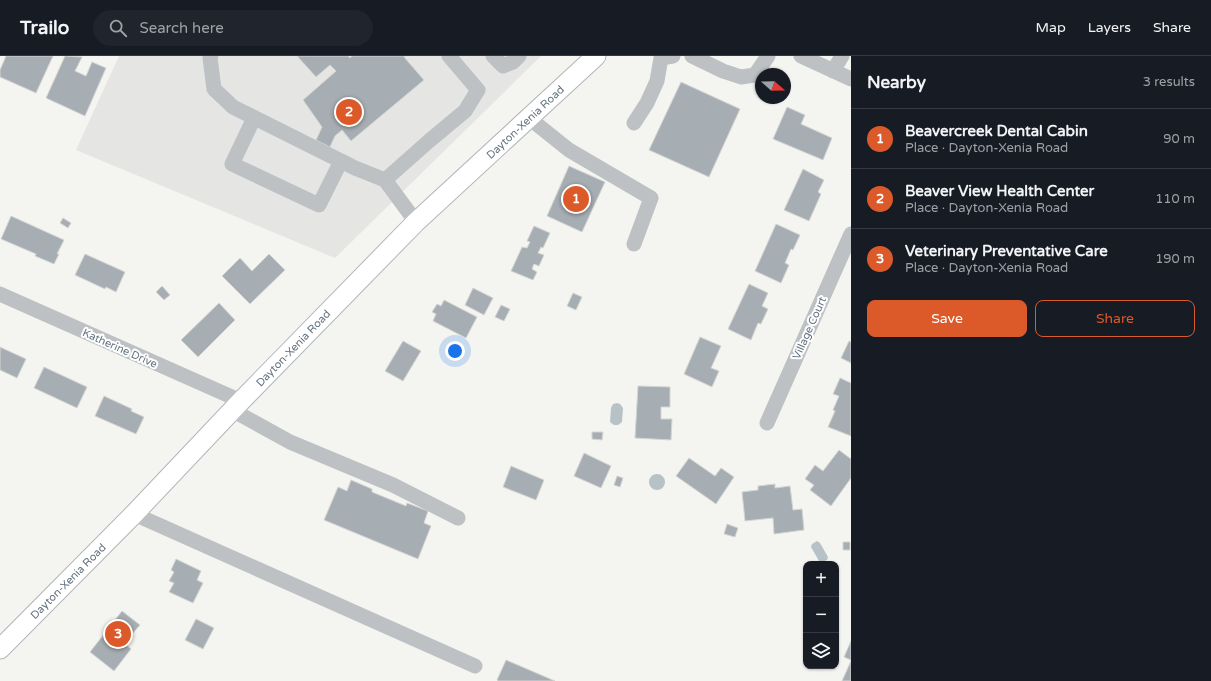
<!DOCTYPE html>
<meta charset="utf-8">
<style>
body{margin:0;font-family:"Varela Round",sans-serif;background:#20242c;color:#f1f3f6}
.controls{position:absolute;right:12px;bottom:12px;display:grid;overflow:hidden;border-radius:8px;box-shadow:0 1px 3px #0004}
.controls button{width:36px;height:36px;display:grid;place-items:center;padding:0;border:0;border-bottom:1px solid #363941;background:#171b24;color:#f1f3f6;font:20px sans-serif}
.compass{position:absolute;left:755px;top:12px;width:36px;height:36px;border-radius:50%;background:#171b24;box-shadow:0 1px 3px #0004;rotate:110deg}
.you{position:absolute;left:455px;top:295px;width:14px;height:14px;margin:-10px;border:3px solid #fff;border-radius:50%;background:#1a73e8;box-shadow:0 0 0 6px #1a73e833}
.badge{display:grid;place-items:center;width:26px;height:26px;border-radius:50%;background:#dc5929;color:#fff;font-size:13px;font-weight:700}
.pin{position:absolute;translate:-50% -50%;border:2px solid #fff;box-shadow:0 1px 4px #0006}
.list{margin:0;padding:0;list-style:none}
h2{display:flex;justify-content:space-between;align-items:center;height:52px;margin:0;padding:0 16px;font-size:17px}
h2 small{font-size:13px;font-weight:400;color:#9ea1a6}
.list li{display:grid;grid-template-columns:26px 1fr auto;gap:12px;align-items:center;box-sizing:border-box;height:60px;padding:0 16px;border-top:1px solid #363941}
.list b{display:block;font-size:15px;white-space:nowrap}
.list p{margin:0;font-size:13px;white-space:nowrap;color:#9ea1a6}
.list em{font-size:13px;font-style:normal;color:#9ea1a6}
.actions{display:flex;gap:8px;padding:12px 16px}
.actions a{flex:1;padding:9px 0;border:1px solid #dc5929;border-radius:8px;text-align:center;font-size:14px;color:#dc5929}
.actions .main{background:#dc5929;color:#fff}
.icon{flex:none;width:22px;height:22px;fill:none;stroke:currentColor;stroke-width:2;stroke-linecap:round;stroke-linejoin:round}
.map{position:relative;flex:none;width:851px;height:625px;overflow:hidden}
header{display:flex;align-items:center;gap:24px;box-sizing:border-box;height:56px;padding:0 20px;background:#171b24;border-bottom:1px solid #363941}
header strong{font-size:19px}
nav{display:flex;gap:22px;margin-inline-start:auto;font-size:14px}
.search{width:280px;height:36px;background:#20242c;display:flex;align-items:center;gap:10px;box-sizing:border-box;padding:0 14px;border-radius:22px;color:#9ea1a6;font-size:15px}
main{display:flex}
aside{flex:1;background:#171b24}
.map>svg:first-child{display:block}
.built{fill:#e5e6e4}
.water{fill:#b7c2c7}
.building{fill:#a7aeb3;stroke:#d5d5d3}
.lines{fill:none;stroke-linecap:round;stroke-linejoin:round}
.major-casing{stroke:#b2b6ba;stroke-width:21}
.minor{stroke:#bdc1c4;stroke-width:15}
.major{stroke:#fff;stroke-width:19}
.labels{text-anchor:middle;stroke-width:4;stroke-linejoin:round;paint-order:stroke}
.street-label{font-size:11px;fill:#647380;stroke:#fff}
</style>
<header>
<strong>Trailo</strong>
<div class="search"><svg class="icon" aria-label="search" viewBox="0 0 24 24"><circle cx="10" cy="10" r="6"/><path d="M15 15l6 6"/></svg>Search here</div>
<nav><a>Map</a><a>Layers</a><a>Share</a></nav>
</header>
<main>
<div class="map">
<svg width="851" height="625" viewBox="0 0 851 625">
<rect width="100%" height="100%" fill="#f4f4f0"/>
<path class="built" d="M119,0H541L335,202L76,94Z"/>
<path class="water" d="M617,347L620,348L623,352L622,366L618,369H614L610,366L611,352L613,348Z
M649 426a8 8 0 1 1 16 0a8 8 0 1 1-16 0Z
M817,485L820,487L828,501L827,504L822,506L819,505L811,491L812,488Z"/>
<path class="building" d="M6,0H53L36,37L0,21V14Z
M65,0L82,1L75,15L86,20L92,6L106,12L85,60L46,42Z
M297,0H348L350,2L352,0H405L404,1L424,24L351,85L342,74L335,80L330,91L316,84L322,71L303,44L336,15L330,9L316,21Z
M681,26L740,53L709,121L649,94Z
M787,51L805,59L801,68L832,82L823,104L773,83Z
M569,110L605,126L582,176L547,160Z
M803,113L824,124L818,136L821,138L809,165L784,154Z
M11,160L64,184L57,198H59L54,208L35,200L36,198L1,183Z
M63,162L71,167L68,172L60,167Z
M776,168L800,179L793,194L791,193L785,207L789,209L781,227L755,215Z
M534,170L550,177L543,192L541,191L538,197L544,199L539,210L534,208L532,213L537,216L533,224L511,215L522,191L527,192L530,186L527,185Z
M85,198L125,216L116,236L106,231L105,233L75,219Z
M269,198L285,214L250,248L222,220L240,202L252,215Z
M749,228L768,237L762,250L768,253L761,268L758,267L751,284L728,273Z
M162,230L170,239L164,244L156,236Z
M473,232L493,242L484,259L465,249Z
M573,237L582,241L576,254L567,250Z
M444,244L477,261L466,282L433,265L436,258L432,256L437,248L441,250Z
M219,247L235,264L198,301L181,284Z
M501,249L510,253L504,265L495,261Z
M700,281L721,290L711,312L719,315L712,331L684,318Z
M403,285L421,295L403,325L385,315Z
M849,285L851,286V307L841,302Z
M0,291L26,303L17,322L0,314Z
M44,311L87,331L77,352L34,332Z
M840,322L851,327V380L828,371L835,355L833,354L839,340L833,338Z
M638,330L670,331V351H661V363H672L671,384L635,382Z
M104,340L132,353L131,355L144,361L136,378L95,360Z
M592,376H603L602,384L592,383Z
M839,394L851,403V422L831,450L810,434L814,429L805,423L815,409L823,415Z
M584,397L611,410L601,432L574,420Z
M689,402L715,420L721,412L734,421L716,448L676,420Z
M511,410L544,424L536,444L503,431Z
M617,420L623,422L620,431L614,429Z
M351,424L372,433V436L406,450L407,447L428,455L424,467L431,470L418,503L324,464L338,431L347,435Z
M775,428V432L790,430L793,454L802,453L804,474L774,478L773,462L745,465L742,436L758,434V430Z
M727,468L738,472L735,481L724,478Z
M843,486H850V494H843Z
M176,503L201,515L197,524L203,527L193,547L169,536L174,527L169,525L174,516L171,514Z
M122,555L140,569L124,587L131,593L114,615L90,596Z
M196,563L214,572L203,593L185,584Z
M851,585V604L844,601Z
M506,604L555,625H498L497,624Z
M851,605V625H842Z"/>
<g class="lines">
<g class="major-casing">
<path id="major" d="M0,593L134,458L241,345L416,166L596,0"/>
</g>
<path class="minor" d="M211,0L210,2L214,33L233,51L355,112L385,124L416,166
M493,0L503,10L513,6L519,0
M692,0L723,15L741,21L755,19L768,0
M801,0L851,23
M833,15L842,0
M254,62L232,108L319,149L341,105
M529,62L569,94L651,142L634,188
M634,67L647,47L657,25L661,2L673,0
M385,124L429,85L465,55L478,34L449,0
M0,238L241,345
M232,354L290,386L393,429L458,462
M767,367L851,178
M134,458L475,610"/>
<use href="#major" class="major"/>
</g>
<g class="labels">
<g class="street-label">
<text transform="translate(525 66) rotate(-43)" y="4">Dayton-Xenia Road</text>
<text transform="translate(809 272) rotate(-66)" y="4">Village Court</text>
<text transform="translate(120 292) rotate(24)" y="4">Katherine Drive</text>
<text transform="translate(293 292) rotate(-46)" y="4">Dayton-Xenia Road</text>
<text transform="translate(68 525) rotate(-45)" y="4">Dayton-Xenia Road</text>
</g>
</g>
</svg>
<div class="controls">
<button>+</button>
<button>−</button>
<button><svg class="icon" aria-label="layers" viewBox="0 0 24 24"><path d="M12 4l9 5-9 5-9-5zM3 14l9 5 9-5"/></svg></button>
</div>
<svg class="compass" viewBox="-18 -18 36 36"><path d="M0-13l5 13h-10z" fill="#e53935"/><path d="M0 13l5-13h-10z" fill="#9ea1a6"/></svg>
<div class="you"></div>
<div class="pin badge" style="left:576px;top:143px">1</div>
<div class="pin badge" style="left:349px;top:56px">2</div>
<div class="pin badge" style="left:118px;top:578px">3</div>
</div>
<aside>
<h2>Nearby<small>3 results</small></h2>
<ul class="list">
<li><span class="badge">1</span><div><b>Beavercreek Dental Cabin</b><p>Place · Dayton-Xenia Road</p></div><em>90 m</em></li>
<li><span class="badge">2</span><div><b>Beaver View Health Center</b><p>Place · Dayton-Xenia Road</p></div><em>110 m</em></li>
<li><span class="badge">3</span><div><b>Veterinary Preventative Care</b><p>Place · Dayton-Xenia Road</p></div><em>190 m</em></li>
</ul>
<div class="actions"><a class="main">Save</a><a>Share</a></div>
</aside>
</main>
